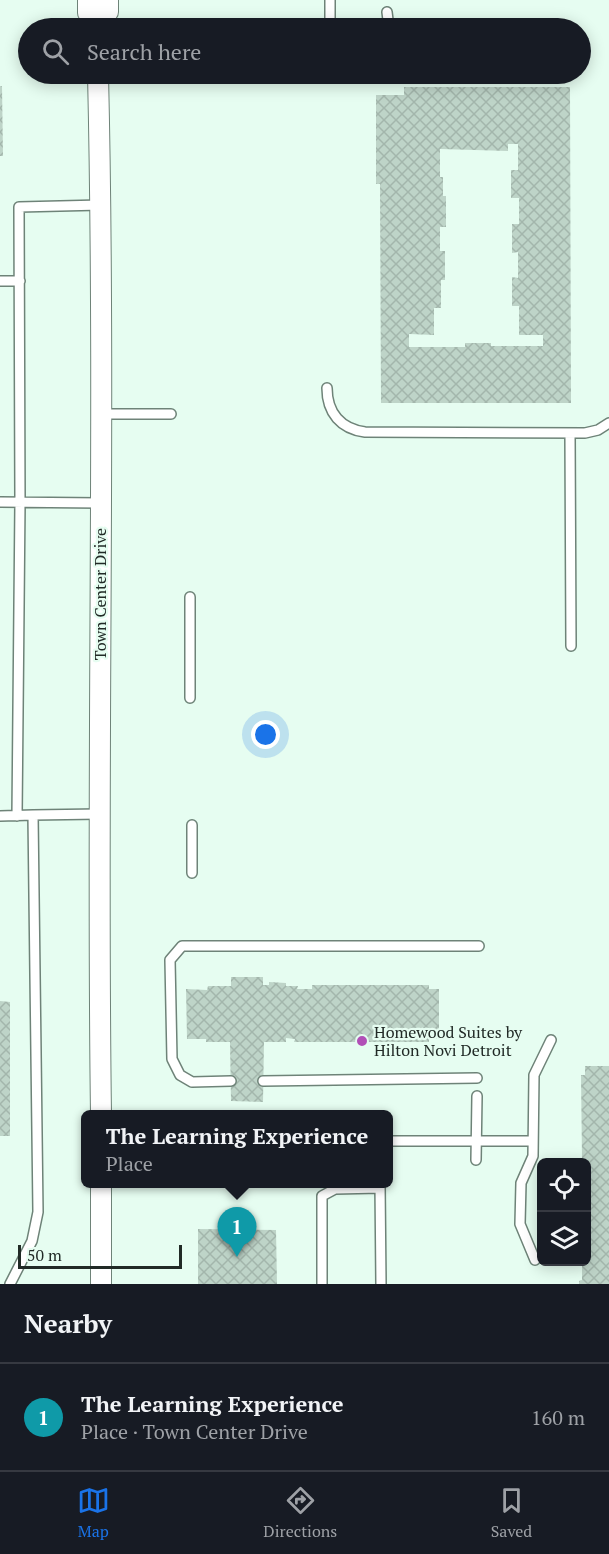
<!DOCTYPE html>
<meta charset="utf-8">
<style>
body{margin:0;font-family:"PT Serif",serif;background:#20242c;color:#f1f3f6}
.controls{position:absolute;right:18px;bottom:18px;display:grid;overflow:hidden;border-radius:9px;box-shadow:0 3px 15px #0003}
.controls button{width:54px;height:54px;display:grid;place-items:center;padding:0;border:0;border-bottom:2px solid #363941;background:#171b24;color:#f1f3f6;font:30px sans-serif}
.scale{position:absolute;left:18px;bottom:15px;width:164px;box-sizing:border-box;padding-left:6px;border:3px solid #212a26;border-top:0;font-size:16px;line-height:21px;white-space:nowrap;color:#212a26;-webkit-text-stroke:4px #e6fdf1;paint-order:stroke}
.you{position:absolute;left:266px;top:735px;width:21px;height:21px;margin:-15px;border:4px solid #fff;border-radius:50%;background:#1a73e8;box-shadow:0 0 0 9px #1a73e833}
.badge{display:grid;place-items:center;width:39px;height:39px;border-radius:50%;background:#1a73e8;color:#fff;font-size:20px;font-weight:700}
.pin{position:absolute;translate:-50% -50px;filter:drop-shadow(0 2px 3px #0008)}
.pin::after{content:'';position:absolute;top:32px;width:21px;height:18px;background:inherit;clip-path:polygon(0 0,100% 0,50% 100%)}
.popup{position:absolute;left:81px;top:1110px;width:312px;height:78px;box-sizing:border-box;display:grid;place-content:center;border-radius:9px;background:#171b24;filter:drop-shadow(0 2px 4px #0005);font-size:20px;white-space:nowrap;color:#9ea1a6}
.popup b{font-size:22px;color:#f1f3f6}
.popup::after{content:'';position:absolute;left:50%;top:100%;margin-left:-12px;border:12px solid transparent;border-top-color:#171b24}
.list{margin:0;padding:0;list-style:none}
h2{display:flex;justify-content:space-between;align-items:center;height:78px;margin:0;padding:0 24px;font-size:26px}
h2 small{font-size:20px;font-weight:400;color:#9ea1a6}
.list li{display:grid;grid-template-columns:39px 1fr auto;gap:18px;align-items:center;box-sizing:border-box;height:108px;padding:0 24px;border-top:2px solid #363941}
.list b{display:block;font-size:22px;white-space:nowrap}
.list p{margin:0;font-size:20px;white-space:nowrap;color:#9ea1a6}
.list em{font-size:20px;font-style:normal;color:#9ea1a6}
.icon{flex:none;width:33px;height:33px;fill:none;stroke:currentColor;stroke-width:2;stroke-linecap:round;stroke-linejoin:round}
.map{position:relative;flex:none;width:609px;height:1284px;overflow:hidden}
.search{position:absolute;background:#171b24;box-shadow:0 3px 15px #0003;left:18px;right:18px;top:18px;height:66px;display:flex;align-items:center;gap:15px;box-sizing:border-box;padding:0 21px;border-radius:33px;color:#9ea1a6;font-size:22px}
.sheet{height:186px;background:#171b24}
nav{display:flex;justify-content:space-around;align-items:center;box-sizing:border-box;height:84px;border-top:2px solid #363941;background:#171b24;font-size:16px;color:#9ea1a6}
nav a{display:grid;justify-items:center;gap:3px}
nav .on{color:#1a73e8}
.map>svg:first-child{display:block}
.building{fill:url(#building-cross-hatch);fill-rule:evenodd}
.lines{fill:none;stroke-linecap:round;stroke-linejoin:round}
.service-casing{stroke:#6e8378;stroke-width:12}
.minor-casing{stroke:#6e8378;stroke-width:22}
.service{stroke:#fff;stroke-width:9}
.minor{stroke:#fff;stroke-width:20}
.poi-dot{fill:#b14fb7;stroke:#e6fdf1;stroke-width:2}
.labels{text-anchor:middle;stroke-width:4.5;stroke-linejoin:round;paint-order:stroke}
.street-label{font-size:16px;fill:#212a26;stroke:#e6fdf1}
.poi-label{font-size:16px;fill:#212a26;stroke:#e6fdf1;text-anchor:start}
</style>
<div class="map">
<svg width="609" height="1284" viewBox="0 0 609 1284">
<defs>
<pattern id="building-cross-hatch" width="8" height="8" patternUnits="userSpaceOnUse" patternTransform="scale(1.5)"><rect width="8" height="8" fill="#bed4c8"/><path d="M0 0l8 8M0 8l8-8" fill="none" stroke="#a3b6ac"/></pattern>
</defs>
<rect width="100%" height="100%" fill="#e6fdf1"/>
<path class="building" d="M0,86H2L3,156H0Z
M404,87H570L571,403H381L380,184H376V95H404ZM508,144H518V170H511V198H519V224H512V253L518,252V278L512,277V306H519V335H543V346H491V343H465V347H409V334L434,335V308H441V280H445V251H440V227H446V196H443V177H440V149L508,151Z
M231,977H263V985H269V982L286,983V986H298L297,989H312V985H429V989H439V1039L429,1038V1042H294L295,1039L286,1038V1042H264L263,1102L231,1101L230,1042H206V1039H187L186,989L207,990L208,986H231Z
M0,1001L10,1002V1136H0Z
M585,1066H609V1284H579V1281L582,1280V1262H586V1162H577V1159H582L581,1075H585Z
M198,1229L276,1230L277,1284H198Z"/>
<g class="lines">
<g class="service-casing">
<path id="service" d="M387,12L389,28
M330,28V0
M0,281H20
M327,388C327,413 341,429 365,432L585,433L598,430L609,423
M101,414H171
M570,433L571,646
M0,502L100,503
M190,597V698
M0,816L33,815
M17,816L20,502L19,207L101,205
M192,825V873
M231,1081L192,1082L180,1075L172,1059L170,960L182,946H479
M263,1081L477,1078
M388,1141H533
M476,1160L477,1096
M380,1184L381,1284
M535,1260L520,1224L521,1183L533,1156L534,1075L551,1040
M10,1284L32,1241L38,1212L33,815L99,814
M322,1284V1196L335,1189L380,1188"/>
</g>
<g class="minor-casing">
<path id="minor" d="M88,0V13L97,25V28
M97,25L108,12V0
M98,74C106,420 96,768 101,1114
M101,1284V1184"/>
</g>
<use href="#service" class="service"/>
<use href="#minor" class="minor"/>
</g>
<circle class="poi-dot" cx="362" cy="1041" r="6"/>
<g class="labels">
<g class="street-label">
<text transform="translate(100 594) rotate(-90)" y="6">Town Center Drive</text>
</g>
<g class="poi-label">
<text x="374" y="1038">Homewood Suites by<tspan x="374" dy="18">Hilton Novi Detroit</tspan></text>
</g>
</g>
</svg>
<div class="controls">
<button><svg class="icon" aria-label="locate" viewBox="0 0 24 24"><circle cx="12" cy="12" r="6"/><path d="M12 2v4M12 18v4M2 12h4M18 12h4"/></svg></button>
<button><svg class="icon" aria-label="layers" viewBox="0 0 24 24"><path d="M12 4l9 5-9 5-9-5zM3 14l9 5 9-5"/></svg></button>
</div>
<div class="scale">50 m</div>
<div class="you"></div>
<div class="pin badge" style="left:237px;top:1257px;background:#0f9aa8">1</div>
<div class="popup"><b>The Learning Experience</b>Place</div>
<div class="search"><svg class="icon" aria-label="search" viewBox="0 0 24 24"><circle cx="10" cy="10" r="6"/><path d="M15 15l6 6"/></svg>Search here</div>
</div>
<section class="sheet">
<h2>Nearby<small></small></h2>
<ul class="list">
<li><span class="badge" style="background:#0f9aa8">1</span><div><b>The Learning Experience</b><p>Place · Town Center Drive</p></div><em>160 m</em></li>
</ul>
</section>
<nav>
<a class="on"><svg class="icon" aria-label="map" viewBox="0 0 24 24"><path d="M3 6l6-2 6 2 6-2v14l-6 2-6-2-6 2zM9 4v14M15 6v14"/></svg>Map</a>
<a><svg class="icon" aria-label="directions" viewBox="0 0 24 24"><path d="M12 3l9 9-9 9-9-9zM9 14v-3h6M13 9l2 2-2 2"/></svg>Directions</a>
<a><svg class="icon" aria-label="saved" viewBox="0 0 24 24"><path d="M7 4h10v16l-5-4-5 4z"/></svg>Saved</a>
</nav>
